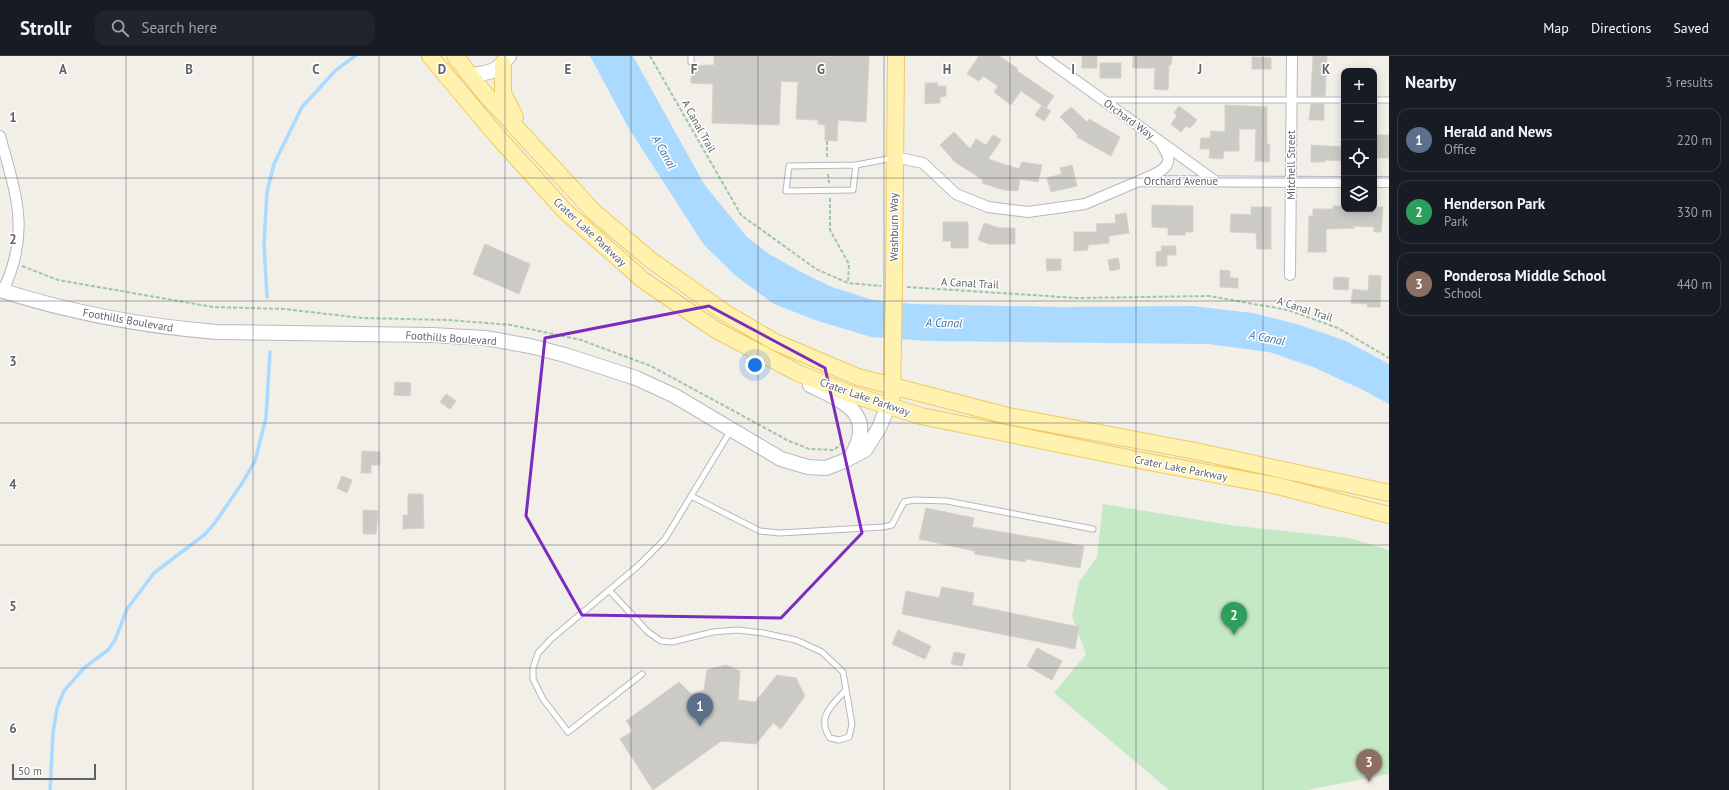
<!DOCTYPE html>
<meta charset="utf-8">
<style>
body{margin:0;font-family:"PT Sans",sans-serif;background:#20242c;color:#f1f3f6}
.controls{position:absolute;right:12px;top:12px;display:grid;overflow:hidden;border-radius:8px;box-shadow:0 2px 10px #0003}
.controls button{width:36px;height:36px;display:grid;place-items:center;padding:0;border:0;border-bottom:1px solid #363941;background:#171b24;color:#f1f3f6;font:20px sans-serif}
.scale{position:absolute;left:12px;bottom:10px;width:84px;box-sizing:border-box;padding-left:4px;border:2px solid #5f6368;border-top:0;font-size:11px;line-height:14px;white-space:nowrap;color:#5f6368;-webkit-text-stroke:3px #fff;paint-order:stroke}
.you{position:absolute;left:755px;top:309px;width:14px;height:14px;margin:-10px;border:3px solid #fff;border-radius:50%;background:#1a73e8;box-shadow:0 0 0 6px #1a73e833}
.badge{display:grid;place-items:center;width:26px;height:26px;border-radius:50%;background:#ea4335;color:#fff;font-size:13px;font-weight:700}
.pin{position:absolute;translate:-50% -33px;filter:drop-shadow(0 1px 2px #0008)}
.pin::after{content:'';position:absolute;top:21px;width:14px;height:12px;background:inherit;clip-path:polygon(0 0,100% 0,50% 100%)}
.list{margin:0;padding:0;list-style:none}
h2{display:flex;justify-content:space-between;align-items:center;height:52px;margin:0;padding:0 16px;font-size:17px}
h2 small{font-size:13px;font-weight:400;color:#9ea1a6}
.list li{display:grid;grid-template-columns:26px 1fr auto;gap:12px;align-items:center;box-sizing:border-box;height:64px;margin:0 8px 8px;padding:0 8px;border:1px solid #363941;border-radius:12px}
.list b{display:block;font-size:15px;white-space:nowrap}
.list p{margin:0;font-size:13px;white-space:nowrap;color:#9ea1a6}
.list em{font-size:13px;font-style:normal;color:#9ea1a6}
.icon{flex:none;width:22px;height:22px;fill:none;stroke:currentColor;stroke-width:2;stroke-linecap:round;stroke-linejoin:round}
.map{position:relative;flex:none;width:1389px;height:734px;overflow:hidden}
header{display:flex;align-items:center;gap:24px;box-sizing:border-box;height:56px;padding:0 20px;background:#171b24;border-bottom:1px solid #363941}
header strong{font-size:19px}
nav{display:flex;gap:22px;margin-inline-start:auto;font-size:14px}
.search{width:280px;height:36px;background:#20242c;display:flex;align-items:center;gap:10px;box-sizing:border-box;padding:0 14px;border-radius:12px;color:#9ea1a6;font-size:15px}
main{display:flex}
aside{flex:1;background:#171b24}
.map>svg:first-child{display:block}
.green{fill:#c5e8c5}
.water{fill:#aadaff}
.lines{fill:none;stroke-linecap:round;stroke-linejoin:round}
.stream{stroke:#aadaff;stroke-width:3.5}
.building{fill:#cccac5;stroke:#d6d1c6}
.lane-casing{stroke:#b5b8bc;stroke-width:7}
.street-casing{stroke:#b5b8bc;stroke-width:12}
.secondary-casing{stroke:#b6babf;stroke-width:16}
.primary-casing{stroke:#f2c960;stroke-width:18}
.path{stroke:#9cc7a9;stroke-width:2;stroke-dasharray:4 2;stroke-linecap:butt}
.lane{stroke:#fff;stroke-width:5}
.street{stroke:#fff;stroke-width:10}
.secondary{stroke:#fff;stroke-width:14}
.primary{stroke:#fff2af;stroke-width:16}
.marked{fill:none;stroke:#7b2cbf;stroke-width:3;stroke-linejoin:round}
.grid{fill:none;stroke:#5f6368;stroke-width:1;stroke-opacity:0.55}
.labels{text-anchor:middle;stroke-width:3;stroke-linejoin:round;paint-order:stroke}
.street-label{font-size:11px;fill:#5f6368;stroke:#fff}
.water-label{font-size:12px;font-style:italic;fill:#4174aa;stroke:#fff}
.grid-label{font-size:13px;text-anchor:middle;font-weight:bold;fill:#5f6368;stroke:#fff;stroke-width:3;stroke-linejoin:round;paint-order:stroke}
</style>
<header>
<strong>Strollr</strong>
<div class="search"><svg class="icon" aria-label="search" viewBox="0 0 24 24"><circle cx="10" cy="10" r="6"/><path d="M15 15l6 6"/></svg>Search here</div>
<nav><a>Map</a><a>Directions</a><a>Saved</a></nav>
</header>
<main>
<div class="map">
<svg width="1389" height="734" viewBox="0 0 1389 734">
<rect width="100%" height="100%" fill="#f1efe8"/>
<path class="green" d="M1103,448L1229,469L1349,482L1389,494V718L1307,734H1169L1054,637L1086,598L1072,560L1079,526L1097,501Z"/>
<path class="water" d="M590,0H633L704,128L747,181L769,198L801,216L832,231L873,244L912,248L1061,251L1192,250L1253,257L1300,269L1346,285L1389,308V348L1363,334L1313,311L1269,296L1208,288L927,285L871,281L815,264L774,248L736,220L704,189L628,71Z"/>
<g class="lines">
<path class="stream" d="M267,241L264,188L267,136L274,108L302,51L336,14L355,0
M50,734L53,677L57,652L64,635L84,612L108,594L115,584L127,553L154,517L204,479L214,468L241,429L255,405L266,362L270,296"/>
</g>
<path class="building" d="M714,0H869L866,66L838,64L837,85L825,84V69L818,68V64L796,63L798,26L781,25L779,69L712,67L713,28L691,27V10L714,9Z
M979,0H999L1018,13L1017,15L1054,40L1046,52L1021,35L1011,49L994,36L998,30L983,20L979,25L967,18Z
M1082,0H1097V12H1082Z
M1133,0H1172L1171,9H1169L1168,34L1154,33L1155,12H1133Z
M1313,0H1327L1325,40H1311Z
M1252,1L1271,2V13H1252Z
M1100,7H1121V22H1100Z
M925,27H938L937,30H946V40L940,41V47L925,48Z
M1311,48H1324V64H1309Z
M1042,49L1051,55L1044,65L1035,59Z
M1225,49L1267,51V88L1270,89L1269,106L1255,105L1256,73H1239V95H1224L1223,103L1209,102L1210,93H1200L1201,82H1210L1211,75L1225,76Z
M1179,50L1197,64L1190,72L1186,70L1181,76L1171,68L1177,60L1174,57Z
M1071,51L1087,66L1089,63L1120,81L1111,100L1077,81L1078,79L1060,61Z
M954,76L970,93L976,83L986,89L993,79L1001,84L988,103L1019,113L1022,106L1042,109L1038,126L1020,123L1018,135L1004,134L982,127L983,124L955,106L940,89Z
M1374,79H1389V102H1374Z
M1311,89L1344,91V105L1325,104V106H1311Z
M1072,109L1077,130L1051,136L1047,122L1062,118L1060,112Z
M1152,149L1193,150V176H1185V179H1168V172L1152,171Z
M1333,150H1344V153H1374V151H1383L1381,176H1374V171L1354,170V172L1326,173V196H1308L1309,160H1313V153H1333Z
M1251,151H1271V193H1257L1256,177L1230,176L1231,158L1251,159Z
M1126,157L1129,177L1109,180V187L1088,189V194L1074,195V176H1097L1096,168L1116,167L1115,159Z
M943,166H968V192H951V185H943Z
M984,167L999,172H1015V188H989L978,184Z
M485,188L530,208L519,238L473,218Z
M1161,190H1176V199H1167V210H1156V196L1162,195Z
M1118,202L1120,213L1110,215L1108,204Z
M1046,203H1061V214L1047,215Z
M1220,214L1230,215V222H1238V232L1220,231Z
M1369,219L1381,220L1380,251H1367L1368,248L1351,247L1353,233L1368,235Z
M1334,221L1349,222L1348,234L1333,233Z
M395,326L411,327L410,340L394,339Z
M446,338L456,345L450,353L440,346Z
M362,395L380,396V409H371V417H361Z
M342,420L352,424L347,437L337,432Z
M408,438H423L424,472L403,473V459H408Z
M926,452L974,462L972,471L1084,490L1080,512L1026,503L1025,506L974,498L975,495L919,483Z
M363,454L378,455L376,478H363Z
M942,531L974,537L972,549L1079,571L1075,593L902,558L906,535L939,542Z
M898,574L931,590L925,603L892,588Z
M1037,592L1062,605L1052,624L1027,610Z
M954,596L965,598L962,610L951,608Z
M726,609L740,615L738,644L755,646L777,619L796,622L805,640L781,673L773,667L756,688L721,685L653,734L620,683L633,675L626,665L679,626L691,638L704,634L707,614Z"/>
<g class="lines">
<g class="lane-casing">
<path id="lane" d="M691,0V6
M1105,44H1344
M1374,44H1389
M856,109L853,134L786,135L789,110L856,109L893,102
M691,440L760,475L780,477L883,471L892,469L904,446L914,444L947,445L1093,473
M609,534L648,576L661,585L672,586L713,576L738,574L763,577L796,584L822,596L843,616L852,668L849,681L839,684L830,682C816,661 832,649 846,634
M642,618L568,676L543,643L533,623V612L538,597L551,583L638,510L665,483L731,374"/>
</g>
<g class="street-casing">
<path id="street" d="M1042,0L1215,125
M0,80C16,139 31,175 3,235
M895,101L923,107L956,138L988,151L1028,156L1085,148L1139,125L1344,126
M1141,124C1150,120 1171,114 1168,101C1167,97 1163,91 1161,87
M1374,126H1389
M1290,219L1292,0"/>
</g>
<g class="secondary-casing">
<path id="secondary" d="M470,19C490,17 496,16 509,0
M0,234C71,257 143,270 217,276L432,279L485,282L530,290L565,299L636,322L675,340L781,403L808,411L826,412L844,405L865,394L879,372L888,350
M810,329C844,346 877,357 851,401"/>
</g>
<g class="primary-casing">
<path id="primary" d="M430,0L497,80L565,155L643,224L716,274L798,317L850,338L921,360L1138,404L1278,430L1389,459
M455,0L486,39L594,156L652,205L727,258L775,286L858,321L1008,360L1195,395L1389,437
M503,8V37L515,61
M892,340L894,229L896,0"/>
</g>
<path class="path" d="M650,0L741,159L816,213L848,227L881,230
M827,101V85
M828,118L829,127
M830,142V174L849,208L848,227
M22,210L58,224L213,251L284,253L362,262L449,264L511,269L581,284L651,310L789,385L809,393L834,394L844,385
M907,231L1078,242L1209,240L1288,254L1338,272L1389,302"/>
<use href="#lane" class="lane"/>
<use href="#street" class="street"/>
<use href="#secondary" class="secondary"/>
<use href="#primary" class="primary"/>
</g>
<path class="marked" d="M709,250L825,312L862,477L781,562L582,559L526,460L545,282Z"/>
<path class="grid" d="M126,0V734M253,0V734M379,0V734M505,0V734M631,0V734M758,0V734M884,0V734M1010,0V734M1136,0V734M1263,0V734M0,122H1344M1374,122H1389M0,245H1389M0,367H1389M0,489H1389M0,612H1389"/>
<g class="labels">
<g class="street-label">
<text transform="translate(1129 63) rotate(36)" y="4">Orchard Way</text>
<text transform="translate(699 70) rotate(61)" y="4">A Canal Trail</text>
<text transform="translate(1291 109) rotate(-90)" y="4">Mitchell Street</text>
<text x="1181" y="129">Orchard Avenue</text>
<text transform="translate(894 171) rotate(-90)" y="4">Washburn Way</text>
<text transform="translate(590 176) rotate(43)" y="4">Crater Lake Parkway</text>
<text transform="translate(970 227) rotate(3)" y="4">A Canal Trail</text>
<text transform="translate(1305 253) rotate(18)" y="4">A Canal Trail</text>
<text transform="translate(128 264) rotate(10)" y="4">Foothills Boulevard</text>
<text transform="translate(451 282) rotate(4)" y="4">Foothills Boulevard</text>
<text transform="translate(865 341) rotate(19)" y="4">Crater Lake Parkway</text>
<text transform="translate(1181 412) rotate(11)" y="4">Crater Lake Parkway</text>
</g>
<g class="water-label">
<text transform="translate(664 96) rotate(61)" y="4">A Canal</text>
<text transform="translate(944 267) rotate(1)" y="4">A Canal</text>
<text transform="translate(1267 282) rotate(11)" y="4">A Canal</text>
</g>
</g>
<g class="grid-label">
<text x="63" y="18">A</text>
<text x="189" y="18">B</text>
<text x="316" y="18">C</text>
<text x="442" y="18">D</text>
<text x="568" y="18">E</text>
<text x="694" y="18">F</text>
<text x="821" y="18">G</text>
<text x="947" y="18">H</text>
<text x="1073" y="18">I</text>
<text x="1200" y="18">J</text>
<text x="1326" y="18">K</text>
<text x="13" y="66">1</text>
<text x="13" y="188">2</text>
<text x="13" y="310">3</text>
<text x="13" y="433">4</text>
<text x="13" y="555">5</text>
<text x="13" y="677">6</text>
</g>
</svg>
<div class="controls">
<button>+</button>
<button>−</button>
<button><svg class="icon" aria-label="locate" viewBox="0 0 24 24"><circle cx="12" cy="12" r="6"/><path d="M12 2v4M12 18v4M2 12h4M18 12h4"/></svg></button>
<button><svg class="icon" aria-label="layers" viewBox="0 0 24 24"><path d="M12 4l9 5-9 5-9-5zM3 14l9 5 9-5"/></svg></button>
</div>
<div class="scale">50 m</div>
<div class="you"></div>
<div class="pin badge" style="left:700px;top:670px;background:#5c6f8a">1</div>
<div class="pin badge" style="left:1234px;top:579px;background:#2e9e5b">2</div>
<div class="pin badge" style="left:1369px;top:726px;background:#8d6e63">3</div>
</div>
<aside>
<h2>Nearby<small>3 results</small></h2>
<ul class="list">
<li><span class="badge" style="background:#5c6f8a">1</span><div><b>Herald and News</b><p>Office</p></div><em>220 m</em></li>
<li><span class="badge" style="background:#2e9e5b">2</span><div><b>Henderson Park</b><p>Park</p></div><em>330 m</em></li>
<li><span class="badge" style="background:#8d6e63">3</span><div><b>Ponderosa Middle School</b><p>School</p></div><em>440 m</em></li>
</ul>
</aside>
</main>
